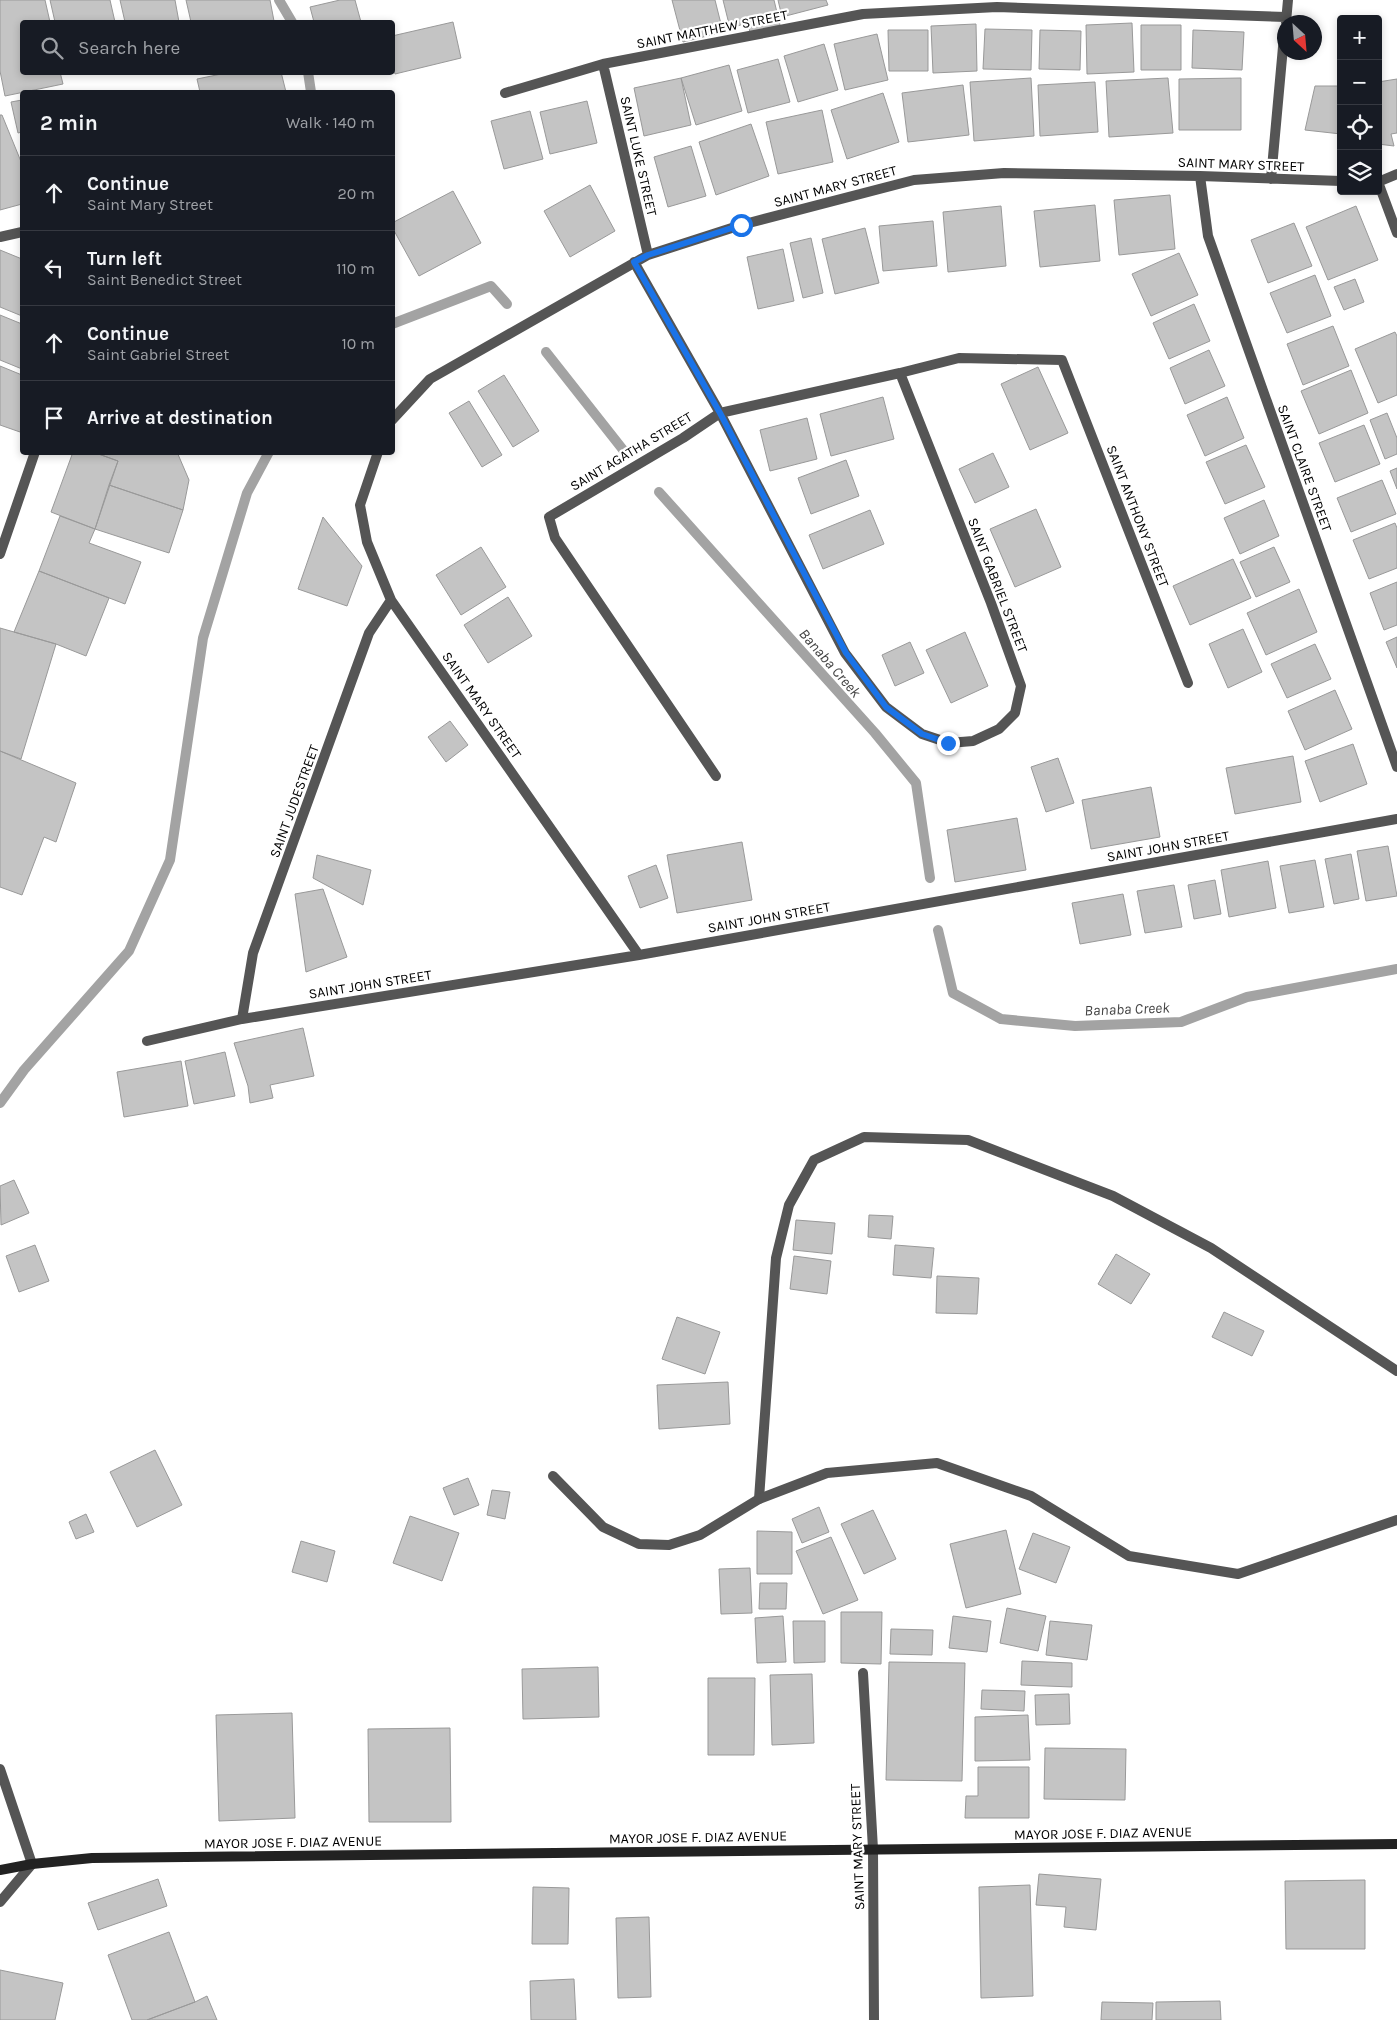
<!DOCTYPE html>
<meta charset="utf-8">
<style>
body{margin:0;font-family:Karla,sans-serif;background:#242831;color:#f1f3f6}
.controls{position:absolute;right:15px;top:15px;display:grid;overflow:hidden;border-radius:5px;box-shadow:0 2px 8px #0003}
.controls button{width:45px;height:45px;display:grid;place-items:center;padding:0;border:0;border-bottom:1px solid #363941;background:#171b24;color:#f1f3f6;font:25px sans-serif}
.compass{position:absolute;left:1277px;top:15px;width:45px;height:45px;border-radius:50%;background:#171b24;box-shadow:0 2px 8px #0003;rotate:154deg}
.stop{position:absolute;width:15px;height:15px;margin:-11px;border:4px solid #1a73e8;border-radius:50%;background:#fff}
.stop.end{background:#1a73e8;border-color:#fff;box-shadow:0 1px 5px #0008}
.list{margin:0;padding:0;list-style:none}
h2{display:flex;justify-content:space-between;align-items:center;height:65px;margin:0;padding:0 20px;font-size:21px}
h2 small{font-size:16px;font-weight:400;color:#9ea1a6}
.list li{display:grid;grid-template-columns:32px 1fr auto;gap:15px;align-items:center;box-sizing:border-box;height:75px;padding:0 20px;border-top:1px solid #363941}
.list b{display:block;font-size:19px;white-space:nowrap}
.list p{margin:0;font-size:16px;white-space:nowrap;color:#9ea1a6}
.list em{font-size:16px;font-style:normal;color:#9ea1a6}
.icon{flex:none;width:28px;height:28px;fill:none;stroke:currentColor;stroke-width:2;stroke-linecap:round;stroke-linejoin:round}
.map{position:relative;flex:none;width:1397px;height:2020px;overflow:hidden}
.search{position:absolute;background:#171b24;box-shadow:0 2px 8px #0003;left:20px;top:20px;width:375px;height:55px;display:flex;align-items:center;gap:12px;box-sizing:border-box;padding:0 18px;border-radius:5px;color:#9ea1a6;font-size:19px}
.panel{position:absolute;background:#171b24;box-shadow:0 2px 8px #0003;left:20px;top:90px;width:375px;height:365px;border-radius:5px}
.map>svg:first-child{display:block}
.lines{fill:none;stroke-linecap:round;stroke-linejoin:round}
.stream{stroke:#a3a3a3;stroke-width:10}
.building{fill:#c4c4c4;stroke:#999}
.service{stroke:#555;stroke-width:10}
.minor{stroke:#555;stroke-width:10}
.secondary{stroke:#222;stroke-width:10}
.route{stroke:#1a73e8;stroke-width:6}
.labels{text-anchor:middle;stroke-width:4.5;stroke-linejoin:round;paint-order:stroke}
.street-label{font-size:14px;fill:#000;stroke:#fff}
.water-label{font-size:15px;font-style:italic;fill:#444;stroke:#fff}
</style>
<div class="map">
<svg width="1397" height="2020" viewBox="0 0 1397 2020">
<rect width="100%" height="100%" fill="#fff"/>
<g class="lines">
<path class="stream" d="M279,0L292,22
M308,72L311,92
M392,324L491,286L507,304
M546,352L624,451
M659,492L875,733L916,783L930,878
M938,930L953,993L1001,1019L1075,1026L1181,1022L1247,997L1397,969
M0,1103L24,1070L129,951L170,860L203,638L247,493L269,452"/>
</g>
<path class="building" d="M0,0H45L50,22H22V72H60L63,84L5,96L0,71Z
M50,0H110L115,22H55Z
M120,0H175L179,22H125Z
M186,0H270L274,21L265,22H191Z
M340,0H355L361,22H314L310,7Z
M672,0H715L723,32L683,42Z
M723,0H774L780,25L750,33L748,23L730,28Z
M778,0H826L828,5L782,17Z
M453,22L461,58L395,74L392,64V36Z
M1132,23L1134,72L1087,74L1086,25Z
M976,24L977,71L933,73L931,26Z
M1141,25H1181V70H1141Z
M985,29L1032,30L1031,70L983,69Z
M888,30H928V71H889Z
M1040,30L1081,31L1080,70L1039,69Z
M1193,30L1244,32L1242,70L1192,68Z
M877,34L888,80L845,90L834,44Z
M824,44L838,90L798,102L784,56Z
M778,59L790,102L748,113L737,70Z
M729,65L742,111L696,125L681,78Z
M231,72H281L286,92H200L197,79Z
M681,78L691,125L644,136L634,88Z
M1031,78L1034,136L974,141L970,82Z
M1168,78L1173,133L1109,137L1106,81Z
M1241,78V130H1179V79Z
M1397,79V133L1391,134L1394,146L1378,144V82Z
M1095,82L1098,132L1040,136L1038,85Z
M963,85L969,135L908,142L902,93Z
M1315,86H1341V134L1305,130Z
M883,93L899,142L847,159L831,110Z
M22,100V132L18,133L11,102Z
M587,101L597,143L550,154L540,112Z
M822,110L833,162L778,174L766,122Z
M530,111L543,159L504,169L491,121Z
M0,115H2L22,164V204L0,210Z
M751,124L769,176L716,195L699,142Z
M691,146L706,196L668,207L654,157Z
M590,185L615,231L570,257L544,211Z
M453,191L481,243L419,276L392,227V223Z
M1170,195L1175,249L1119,255L1114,200Z
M1095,205L1100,261L1040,267L1034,211Z
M1001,206L1006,266L948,272L943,212Z
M1356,206L1378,260L1328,280L1306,227Z
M933,221L937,266L883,271L879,226Z
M1294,223L1312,266L1268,283L1251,240Z
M865,228L879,283L835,294L822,239Z
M811,238L823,293L803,298L790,243Z
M783,249L794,301L758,309L747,257Z
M0,250L22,259V316L0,307Z
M1179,253L1198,295L1151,316L1132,274Z
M1315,275L1331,316L1287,333L1270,293Z
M1355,279L1364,302L1344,310L1334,287Z
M1194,304L1210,341L1169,359L1153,323Z
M0,315L22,324V369L0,360Z
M1333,326L1349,366L1303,385L1287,344Z
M1395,332L1397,336V395L1378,403L1355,349Z
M1209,350L1225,386L1185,404L1170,368Z
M0,366L22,375V426L20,432L0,425Z
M1038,367L1068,433L1030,450L1001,384Z
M1351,370L1368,413L1319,434L1301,391Z
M504,375L539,431L513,447L478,391Z
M883,397L894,439L831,456L820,414Z
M1227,397L1244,438L1205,456L1187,415Z
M469,401L502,455L482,467L449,413Z
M1387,413L1397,438V454L1385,459L1370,420Z
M807,418L817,459L770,471L760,430Z
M1364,425L1380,464L1335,482L1319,443Z
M1246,445L1265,487L1225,504L1206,462Z
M73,452H93L118,461L95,529L51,512Z
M93,452H177L189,480L183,510L109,485L118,461Z
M993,453L1009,487L975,503L959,469Z
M846,460L859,496L811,514L798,478Z
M1397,468V489L1390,471Z
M1382,480L1396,514L1351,532L1337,498Z
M109,485L183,510L169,553L95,529Z
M1264,500L1279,536L1240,554L1224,518Z
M1036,509L1061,567L1015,587L990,529Z
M870,510L884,544L823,569L809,535Z
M60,516L95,529L89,543L141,562L125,604L39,571Z
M323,517L362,566L347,606L298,589Z
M1395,523L1397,528V568L1369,579L1353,540Z
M481,547L506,587L461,615L436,575Z
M1274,547L1290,582L1256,597L1240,562Z
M1233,559L1251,598L1190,625L1173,586Z
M39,571L109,598L86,656L56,644L14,632Z
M1397,582V625L1384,630L1370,593Z
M1299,589L1317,632L1266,655L1247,613Z
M508,597L532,636L488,663L464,625Z
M0,628L56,644L21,759L0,751Z
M1243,629L1262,672L1228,688L1209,644Z
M965,632L988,686L951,703L926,650Z
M1397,637V668L1386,642Z
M910,642L924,673L895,686L882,655Z
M1315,644L1331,679L1287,698L1271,664Z
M1335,690L1352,729L1305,750L1288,711Z
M450,721L468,745L446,762L428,737Z
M1353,744L1367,784L1320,802L1305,761Z
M0,751L76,783L56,842L44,837L22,895L0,887Z
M1293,756L1301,802L1235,814L1226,768Z
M1058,758L1074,803L1046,812L1031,767Z
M1151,787L1160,837L1091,849L1082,800Z
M1017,818L1026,870L955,882L947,830Z
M742,842L752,900L677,913L667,855Z
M1388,846L1397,896L1366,901L1357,851Z
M1351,854L1359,899L1334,904L1325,859Z
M317,855L371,870L363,905L313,878Z
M1315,860L1324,907L1289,913L1280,866Z
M1268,861L1276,908L1229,917L1221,870Z
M656,865L668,898L640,908L628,876Z
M1215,880L1221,914L1194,919L1188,885Z
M1174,885L1182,927L1145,933L1137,891Z
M323,889L347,957L306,972L295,894Z
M1123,894L1131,935L1080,944L1072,903Z
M303,1028L314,1076L270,1085L273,1098L250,1103L248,1086L234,1043Z
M225,1052L235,1096L194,1104L185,1061Z
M181,1061L188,1106L124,1117L117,1072Z
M14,1180L29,1213L1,1225L0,1186Z
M869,1215L893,1216L891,1239L868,1237Z
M796,1220L835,1223L832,1254L793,1250Z
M35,1245L49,1281L19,1292L6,1256Z
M895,1245L934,1248L931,1278L893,1275Z
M1116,1254L1150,1274L1131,1304L1098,1284Z
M794,1256L831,1261L827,1294L790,1289Z
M937,1276L979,1278L977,1314L936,1313Z
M1224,1312L1264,1331L1252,1356L1212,1337Z
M677,1317L720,1332L705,1374L662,1359Z
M728,1382L730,1424L659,1429L657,1385Z
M155,1450L182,1505L137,1527L110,1472Z
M468,1478L479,1505L454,1515L443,1488Z
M492,1490L510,1492L505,1519L487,1515Z
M819,1507L829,1532L802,1543L792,1519Z
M873,1510L896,1559L864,1574L841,1524Z
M86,1514L94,1532L76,1539L69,1522Z
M410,1516L459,1533L442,1581L393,1563Z
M1006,1530L1021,1594L966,1608L950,1544Z
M757,1531L792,1532V1574H757Z
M1033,1533L1070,1547L1056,1583L1019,1569Z
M831,1537L858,1600L823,1614L796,1551Z
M301,1541L335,1551L327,1582L292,1572Z
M750,1568L752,1613L721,1614L719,1569Z
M760,1583H787L786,1609H759Z
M1007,1608L1046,1616L1038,1651L1000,1643Z
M841,1612H882L881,1664L841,1663Z
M783,1616L786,1662L757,1663L755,1618Z
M953,1616L991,1621L987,1652L949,1648Z
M793,1621H825V1662L794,1663Z
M1050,1621L1092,1625L1087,1660L1046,1655Z
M891,1629L933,1630L932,1655L890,1654Z
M1022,1661L1072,1663V1687L1021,1685Z
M889,1662L965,1663L962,1781L886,1780Z
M598,1667L599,1717L523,1719L522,1669Z
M812,1674L814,1743L772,1745L770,1675Z
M708,1678H755L754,1755H708Z
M982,1690L1025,1691L1024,1711L981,1709Z
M1069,1694L1070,1724L1036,1725L1035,1695Z
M292,1713L295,1818L219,1821L216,1715Z
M1028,1715L1030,1760L975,1761V1717Z
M450,1728L451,1822H369L368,1729Z
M1045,1748L1126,1749L1125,1800L1044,1799Z
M978,1767H1029V1818H965L966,1796H978Z
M1039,1874L1101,1879L1096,1930L1064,1927L1066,1907L1036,1905Z
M158,1879L167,1906L98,1930L88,1903Z
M1365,1880V1949H1286L1285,1881Z
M1030,1885L1033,1996L981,1998L979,1887Z
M533,1887L569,1888L568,1944H532Z
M649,1917L651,1997L618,1998L616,1918Z
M169,1932L195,2002L147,2020H132L108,1955Z
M0,1970L63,1983L55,2020H0Z
M574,1979L576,2020H531L530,1981Z
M207,1996L217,2020H147L195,2002Z
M1220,2001L1221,2020H1156V2002Z
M1102,2002L1153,2003L1152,2020H1101Z"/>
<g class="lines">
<path class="service" d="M759,1499L776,1258L789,1205L814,1160L864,1137L968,1140L1113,1196L1211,1248L1397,1371
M0,1769L32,1864"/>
<path class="minor" d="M1286,22L1288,0
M603,64L648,255
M505,93L603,64L863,14L997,7L1286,17
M1200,176L1208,236L1397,767
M1271,179L1284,36
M1378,182L1397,233
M1378,182L1397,174
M0,237L22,232
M634,262L720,413L845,653L886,707L922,734L949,743L973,741L999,729L1015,713L1021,686L991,603L900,373
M392,420L430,379L648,255L741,225L914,180L1004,173L1200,176L1341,181
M378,452L360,505L367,542L391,600L639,955
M0,554L35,452
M716,776L555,538L549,517L683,438L720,413L900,373L959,358L1062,360L1188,683
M242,1019L253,953L369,633L391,600
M147,1041L242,1019L639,955L1397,819
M553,1476L603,1527L639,1544L669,1545L700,1535L759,1499L827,1473L937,1463L1031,1496L1129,1556L1238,1574L1397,1520
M863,1673L873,1849L874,2020
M0,1902L32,1864"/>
<path class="secondary" d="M0,1870L32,1864L92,1858L1397,1844"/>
</g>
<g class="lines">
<path class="route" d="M741,225L648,255L634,262L720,413L846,653L886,707L922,734L948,743"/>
</g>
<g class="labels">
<g class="street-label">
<text transform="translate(712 29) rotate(-11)" y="5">SAINT MATTHEW STREET</text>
<text transform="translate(639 156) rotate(77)" y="5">SAINT LUKE STREET</text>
<text transform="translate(1241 164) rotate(2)" y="5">SAINT MARY STREET</text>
<text transform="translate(835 186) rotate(-15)" y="5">SAINT MARY STREET</text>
<text transform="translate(631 451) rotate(-31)" y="5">SAINT AGATHA STREET</text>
<text transform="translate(1305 468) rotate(70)" y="5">SAINT CLAIRE STREET</text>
<text transform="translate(1138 516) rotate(69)" y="5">SAINT ANTHONY STREET</text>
<text transform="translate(998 585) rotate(69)" y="5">SAINT GABRIEL STREET</text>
<text transform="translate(482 705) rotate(55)" y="5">SAINT MARY STREET</text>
<text transform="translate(294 801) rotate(-70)" y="5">SAINT JUDESTREET</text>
<text transform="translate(1168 846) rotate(-10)" y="5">SAINT JOHN STREET</text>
<text transform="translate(769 917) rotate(-10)" y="5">SAINT JOHN STREET</text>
<text transform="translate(370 984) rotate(-9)" y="5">SAINT JOHN STREET</text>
<text transform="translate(1103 1833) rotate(-1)" y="5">MAYOR JOSE F. DIAZ AVENUE</text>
<text transform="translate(698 1837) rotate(-1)" y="5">MAYOR JOSE F. DIAZ AVENUE</text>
<text transform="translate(293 1842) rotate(-1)" y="5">MAYOR JOSE F. DIAZ AVENUE</text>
<text transform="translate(857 1847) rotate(-92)" y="5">SAINT MARY STREET</text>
</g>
<g class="water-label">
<text transform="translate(830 663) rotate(49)" y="5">Banaba Creek</text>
<text transform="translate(1127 1009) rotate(-2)" y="5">Banaba Creek</text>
</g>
</g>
</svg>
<div class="controls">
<button>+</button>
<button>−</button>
<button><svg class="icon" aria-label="locate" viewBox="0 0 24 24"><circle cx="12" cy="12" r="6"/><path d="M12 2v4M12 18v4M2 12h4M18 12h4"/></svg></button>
<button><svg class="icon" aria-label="layers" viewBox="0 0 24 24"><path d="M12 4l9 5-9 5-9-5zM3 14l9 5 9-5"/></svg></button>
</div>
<svg class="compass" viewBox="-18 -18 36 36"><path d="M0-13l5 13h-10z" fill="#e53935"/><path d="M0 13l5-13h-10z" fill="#9ea1a6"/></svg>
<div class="stop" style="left:741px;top:225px"></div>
<div class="stop end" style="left:948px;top:743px"></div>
<div class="search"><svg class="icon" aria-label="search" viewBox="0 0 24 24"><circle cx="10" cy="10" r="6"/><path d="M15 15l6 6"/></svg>Search here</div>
<section class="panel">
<h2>2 min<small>Walk · 140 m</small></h2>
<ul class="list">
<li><svg class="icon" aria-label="ahead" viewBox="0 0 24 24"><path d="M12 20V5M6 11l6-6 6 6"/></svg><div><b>Continue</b><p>Saint Mary Street</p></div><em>20 m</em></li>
<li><svg class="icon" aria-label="left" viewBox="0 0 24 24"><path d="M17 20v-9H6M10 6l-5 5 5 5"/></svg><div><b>Turn left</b><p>Saint Benedict Street</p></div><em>110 m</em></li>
<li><svg class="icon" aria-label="ahead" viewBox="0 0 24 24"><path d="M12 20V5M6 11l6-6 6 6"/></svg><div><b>Continue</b><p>Saint Gabriel Street</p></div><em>10 m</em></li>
<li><svg class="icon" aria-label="arrive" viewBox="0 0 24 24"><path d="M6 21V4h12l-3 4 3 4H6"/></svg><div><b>Arrive at destination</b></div></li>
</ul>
</section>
</div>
